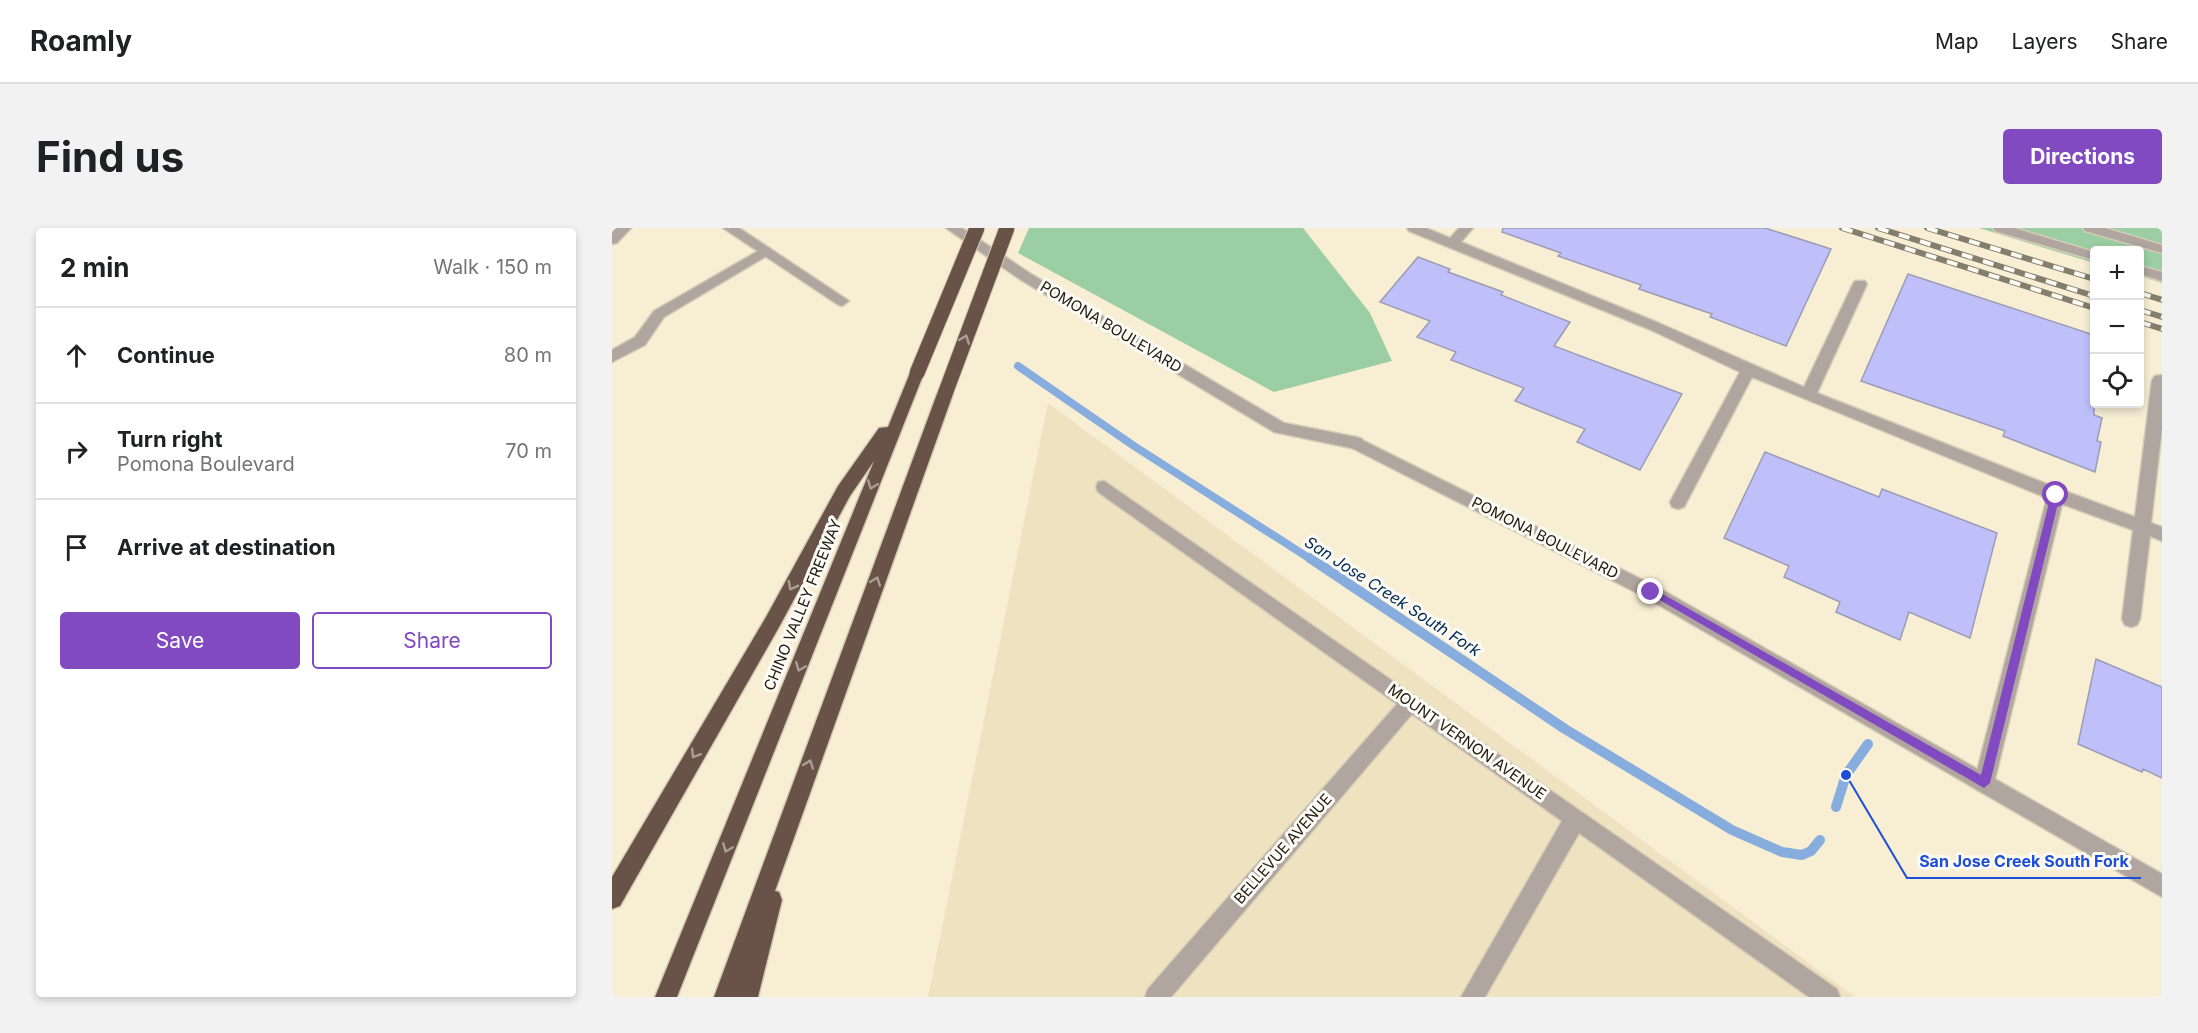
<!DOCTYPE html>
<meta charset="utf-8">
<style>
body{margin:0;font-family:Inter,sans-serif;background:#f2f2f2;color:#202124}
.controls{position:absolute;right:18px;top:18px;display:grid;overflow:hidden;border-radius:6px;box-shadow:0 3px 9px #0003}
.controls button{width:54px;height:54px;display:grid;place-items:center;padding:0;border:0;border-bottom:2px solid #e0e0e0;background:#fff;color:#202124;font:30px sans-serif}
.stop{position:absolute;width:18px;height:18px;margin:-14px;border:4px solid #824ac0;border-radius:50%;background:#fff}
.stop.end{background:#824ac0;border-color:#fff;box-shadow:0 2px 6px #0008}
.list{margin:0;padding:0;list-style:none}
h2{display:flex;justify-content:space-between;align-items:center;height:78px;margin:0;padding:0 24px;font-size:26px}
h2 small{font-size:20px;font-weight:400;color:#757577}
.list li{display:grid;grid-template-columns:39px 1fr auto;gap:18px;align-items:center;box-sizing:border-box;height:96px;padding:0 24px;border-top:2px solid #e0e0e0}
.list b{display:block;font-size:22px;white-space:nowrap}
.list p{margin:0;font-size:20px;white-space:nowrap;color:#757577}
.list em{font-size:20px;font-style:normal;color:#757577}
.actions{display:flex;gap:12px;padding:18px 24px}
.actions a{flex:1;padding:14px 0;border:2px solid #824ac0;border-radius:6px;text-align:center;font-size:21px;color:#824ac0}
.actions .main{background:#824ac0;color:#fff}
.icon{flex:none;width:33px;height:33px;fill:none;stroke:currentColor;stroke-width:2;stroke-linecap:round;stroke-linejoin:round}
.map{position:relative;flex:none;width:1550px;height:769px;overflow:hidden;border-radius:6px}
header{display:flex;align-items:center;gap:36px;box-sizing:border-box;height:84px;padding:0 30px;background:#fff;border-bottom:2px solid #e0e0e0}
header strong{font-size:28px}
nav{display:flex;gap:33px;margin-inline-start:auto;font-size:21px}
.intro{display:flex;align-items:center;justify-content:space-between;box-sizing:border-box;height:144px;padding:0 36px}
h1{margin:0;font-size:42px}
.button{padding:15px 27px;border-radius:6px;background:#824ac0;color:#fff;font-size:21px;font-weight:700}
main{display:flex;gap:36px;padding:0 36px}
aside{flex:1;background:#fff;border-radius:6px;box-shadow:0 3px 9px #0003}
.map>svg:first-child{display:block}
.built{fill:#efe2c1}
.green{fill:#9bcea3}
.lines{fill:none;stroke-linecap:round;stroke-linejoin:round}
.stream-far1{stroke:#86addd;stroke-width:8}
.stream{stroke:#86addd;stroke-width:10}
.building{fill:#bfc0fa;stroke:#9b9cb5;stroke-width:1.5}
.lane-casing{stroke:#d5ccb5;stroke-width:3}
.street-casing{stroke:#d5ccb5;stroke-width:3}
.highway-casing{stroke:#d5ccb5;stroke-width:3}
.lane{fill:#b0a59f;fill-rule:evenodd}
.street{fill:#b0a59f;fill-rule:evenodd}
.highway{fill:#695247;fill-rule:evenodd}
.rail-casing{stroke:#847e6d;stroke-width:6}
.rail{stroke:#fdfbf6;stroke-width:4;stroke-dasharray:11;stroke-linecap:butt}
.highway-bridge-casing{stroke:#d5ccb5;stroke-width:17;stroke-linecap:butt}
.highway-bridge{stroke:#695247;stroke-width:15}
.oneway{stroke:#ac9e96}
.route{fill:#824ac0}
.labels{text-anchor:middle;stroke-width:6;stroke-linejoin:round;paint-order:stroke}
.street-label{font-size:15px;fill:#1d1a10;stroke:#fdfbf6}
.water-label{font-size:16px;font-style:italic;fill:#002954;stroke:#fdfbf6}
.leader{fill:none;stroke:#1d4ed8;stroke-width:2}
.callout-dot{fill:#1d4ed8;stroke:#fdfbf6;stroke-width:2}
.callout-label{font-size:16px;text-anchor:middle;font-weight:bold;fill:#1d4ed8;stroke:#fdfbf6;stroke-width:6;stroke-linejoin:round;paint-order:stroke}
</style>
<header>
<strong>Roamly</strong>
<nav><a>Map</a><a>Layers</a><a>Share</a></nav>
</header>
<div class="intro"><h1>Find us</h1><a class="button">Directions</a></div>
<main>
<aside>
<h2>2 min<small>Walk · 150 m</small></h2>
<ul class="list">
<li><svg class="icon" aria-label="ahead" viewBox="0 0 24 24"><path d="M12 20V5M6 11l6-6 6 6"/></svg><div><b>Continue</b></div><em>80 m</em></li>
<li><svg class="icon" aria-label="right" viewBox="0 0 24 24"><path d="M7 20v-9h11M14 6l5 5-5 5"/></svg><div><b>Turn right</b><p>Pomona Boulevard</p></div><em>70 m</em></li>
<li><svg class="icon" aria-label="arrive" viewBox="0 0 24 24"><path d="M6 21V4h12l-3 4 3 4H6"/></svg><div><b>Arrive at destination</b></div></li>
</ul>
<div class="actions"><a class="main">Save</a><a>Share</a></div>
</aside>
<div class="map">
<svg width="1550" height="769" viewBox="0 0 1550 769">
<rect width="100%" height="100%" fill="#f8eed4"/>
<path class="built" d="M436,175L1243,769H316Z"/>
<path class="green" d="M417,0H691L758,85L780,133L662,164L406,25Z
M1367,0H1550V55L1528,48V22H1482V35Z"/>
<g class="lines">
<path class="stream-far1" d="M406,138L522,218L700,332"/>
<path class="stream" d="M698,330L953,501L1120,602L1170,624L1190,627L1199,623L1208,612
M1224,579L1234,547L1256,516"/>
</g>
<path class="building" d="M891,0H1153L1219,21L1174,118L1098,89L1100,86L1027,61L1029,57L946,28L949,25L890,4Z
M806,29L838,41L836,44L891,64L889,67L958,94L942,118L1070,166L1028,242L965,214L973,201L903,173L912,160L839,132L844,124L805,109L818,93L768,74Z
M1296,46L1482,107V187L1490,190L1485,213L1489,214L1483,244L1391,208L1393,203L1249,153Z
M1153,224L1267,269L1270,261L1385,305L1358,410L1297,384L1288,412L1224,384L1228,374L1172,349L1177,338L1112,310Z
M1484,431L1550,459V550L1531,541L1530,544L1466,516Z"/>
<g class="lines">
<g class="lane-casing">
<path id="lane" d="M4,0H19L5,15L0,16V4Z
M334,0H350L419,46L672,195L744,209L750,211L752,215L750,219L744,221L662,204L409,52Z
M795,0H814L838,10L847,0H861L849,14L1049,96L1192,159L1241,56L1243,53H1253L1255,56L1205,165L1450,262L1523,289L1540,152L1543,148L1550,147V200L1539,295L1550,299V313L1538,308L1528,391L1525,397L1519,399L1513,397L1510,391L1521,302L1450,276L1382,555L1379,562L1372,565L1365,562L1362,555L1435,270L1140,149L1072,279L1066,281L1060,279L1058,274L1128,144L1039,102L797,3Z
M1381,0H1402L1482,24V32L1383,3Z
M1471,0H1493L1550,17V25L1473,3Z
M153,19L158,20L160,23L158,26L52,89L33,117L0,134V122L23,109L42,83Z
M1528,38L1550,44V53L1528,46Z
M492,253L1225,761L1228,769H1197L967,605L873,769H849L950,593L800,486L559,769H533L536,761L785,476L486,264L484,259L486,254Z"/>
</g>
<g class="street-casing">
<path id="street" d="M111,0H127L237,73L230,78L225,76Z
M744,209L1045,359L1550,646V669L1033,369L738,219L736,215L738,211Z"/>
</g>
<g class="highway-casing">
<path id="highway" d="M305,140L312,145L65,769H43L262,233L238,268L166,401L8,678L0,681V649L154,389L226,258L267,200L276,199L298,145Z
M333,161L338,162L341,166L163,663L167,664L170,672L146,769H102L325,166L328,162Z"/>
</g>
<use href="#lane" class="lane"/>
<use href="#street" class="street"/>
<use href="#highway" class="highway"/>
<g class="rail-casing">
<path id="rail" d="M1230,0L1482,80
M1266,0L1482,68
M1315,0L1482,51
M1528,65L1550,72
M1528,82L1550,89
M1528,94L1550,101"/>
</g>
<use href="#rail" class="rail"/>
<g class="highway-bridge-casing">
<path id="highway-bridge" d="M305,145L365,0
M333,166L395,0"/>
</g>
<use href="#highway-bridge" class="highway-bridge"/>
</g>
<defs><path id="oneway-chevron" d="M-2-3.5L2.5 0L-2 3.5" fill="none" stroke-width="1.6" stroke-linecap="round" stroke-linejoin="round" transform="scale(1.5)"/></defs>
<g class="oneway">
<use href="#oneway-chevron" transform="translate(353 111) rotate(-69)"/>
<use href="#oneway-chevron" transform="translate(260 257) rotate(111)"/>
<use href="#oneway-chevron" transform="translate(264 353) rotate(-70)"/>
<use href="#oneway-chevron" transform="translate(180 358) rotate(118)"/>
<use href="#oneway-chevron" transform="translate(188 439) rotate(112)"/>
<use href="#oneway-chevron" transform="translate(83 526) rotate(121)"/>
<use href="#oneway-chevron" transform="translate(197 536) rotate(-70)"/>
<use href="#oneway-chevron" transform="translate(115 620) rotate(112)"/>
</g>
<path class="route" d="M1444,264L1448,267L1378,555L1372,560L1034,364L1036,361H1042L1369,547L1439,267Z"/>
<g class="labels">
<g class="street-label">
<text transform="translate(499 99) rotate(31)" y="5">POMONA BOULEVARD</text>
<text transform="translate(933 310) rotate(27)" y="5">POMONA BOULEVARD</text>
<text transform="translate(191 377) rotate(-68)" y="5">CHINO VALLEY FREEWAY</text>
<text transform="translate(855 514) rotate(35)" y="5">MOUNT VERNON AVENUE</text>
<text transform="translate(671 621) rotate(-49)" y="5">BELLEVUE AVENUE</text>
</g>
<g class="water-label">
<text transform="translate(781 368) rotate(33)" y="6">San Jose Creek South Fork</text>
</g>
</g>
<path class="leader" d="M1234 547L1295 650H1529"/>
<circle class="callout-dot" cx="1234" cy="547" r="6"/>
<g class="callout-label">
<text x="1412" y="639">San Jose Creek South Fork</text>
</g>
</svg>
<div class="controls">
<button>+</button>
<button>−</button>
<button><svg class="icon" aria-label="locate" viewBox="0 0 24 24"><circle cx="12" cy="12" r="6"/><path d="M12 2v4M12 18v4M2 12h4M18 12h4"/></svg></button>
</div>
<div class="stop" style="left:1444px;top:267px"></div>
<div class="stop end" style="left:1039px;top:364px"></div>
</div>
</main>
